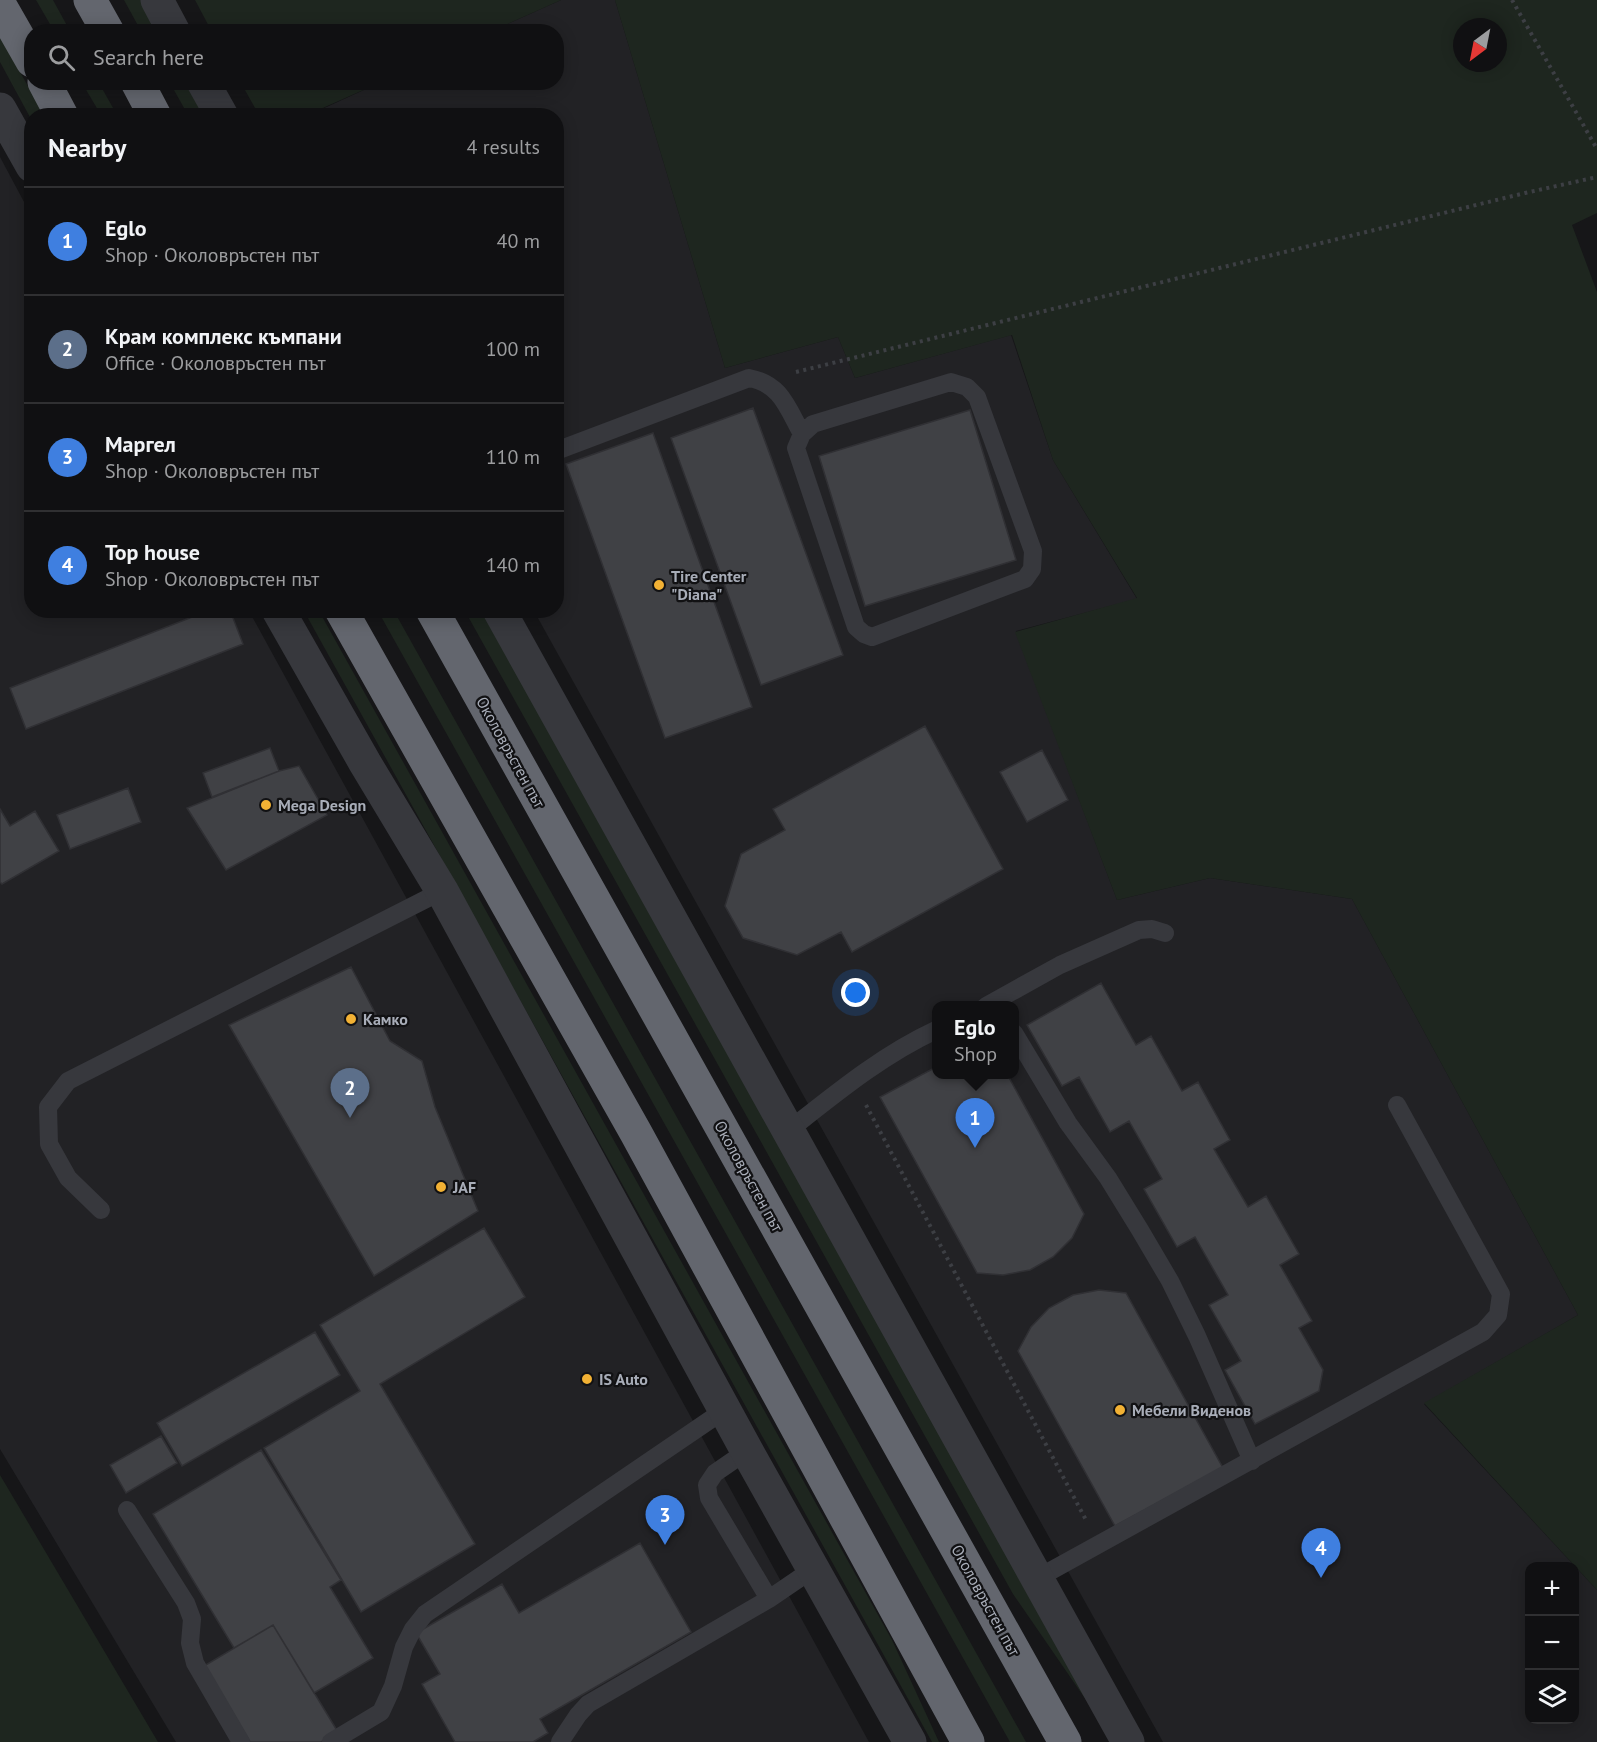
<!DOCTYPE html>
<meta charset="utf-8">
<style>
body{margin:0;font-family:"PT Sans",sans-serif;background:#19191b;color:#f1f3f6}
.controls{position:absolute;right:18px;bottom:18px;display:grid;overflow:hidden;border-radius:12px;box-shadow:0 3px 15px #0003}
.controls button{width:54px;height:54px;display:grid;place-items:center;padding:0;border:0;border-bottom:2px solid #303032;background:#101012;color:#f1f3f6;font:30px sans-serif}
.compass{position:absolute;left:1453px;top:18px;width:54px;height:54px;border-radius:50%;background:#101012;box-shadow:0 3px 15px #0003;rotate:212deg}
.you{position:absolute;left:856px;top:993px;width:21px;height:21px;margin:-15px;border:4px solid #fff;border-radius:50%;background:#1a73e8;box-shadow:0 0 0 9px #1a73e833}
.badge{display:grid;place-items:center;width:39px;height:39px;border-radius:50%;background:#0f766e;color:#fff;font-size:20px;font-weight:700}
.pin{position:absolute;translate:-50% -50px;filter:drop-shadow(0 2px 3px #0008)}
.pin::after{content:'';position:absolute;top:32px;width:21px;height:18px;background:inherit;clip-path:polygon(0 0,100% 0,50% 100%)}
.popup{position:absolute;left:932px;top:1001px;width:87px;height:78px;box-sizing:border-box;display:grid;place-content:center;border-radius:12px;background:#101012;filter:drop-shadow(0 2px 4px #0005);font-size:20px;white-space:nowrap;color:#9c9d9f}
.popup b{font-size:22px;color:#f1f3f6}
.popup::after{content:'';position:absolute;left:50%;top:100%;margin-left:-12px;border:12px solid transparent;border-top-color:#101012}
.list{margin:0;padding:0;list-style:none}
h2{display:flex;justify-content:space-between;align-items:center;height:78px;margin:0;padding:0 24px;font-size:26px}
h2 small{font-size:20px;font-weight:400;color:#9c9d9f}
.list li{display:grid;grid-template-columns:39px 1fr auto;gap:18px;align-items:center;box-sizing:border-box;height:108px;padding:0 24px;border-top:2px solid #303032}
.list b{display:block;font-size:22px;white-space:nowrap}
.list p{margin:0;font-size:20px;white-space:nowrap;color:#9c9d9f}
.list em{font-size:20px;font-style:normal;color:#9c9d9f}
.icon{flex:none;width:33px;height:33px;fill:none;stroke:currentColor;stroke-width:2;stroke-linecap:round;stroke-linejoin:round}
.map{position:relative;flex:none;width:1597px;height:1742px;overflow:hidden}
.search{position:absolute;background:#101012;box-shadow:0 3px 15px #0003;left:24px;top:24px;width:540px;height:66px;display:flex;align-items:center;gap:15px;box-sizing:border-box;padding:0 21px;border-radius:24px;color:#9c9d9f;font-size:22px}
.panel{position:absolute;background:#101012;box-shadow:0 3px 15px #0003;left:24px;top:108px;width:540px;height:510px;border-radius:24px}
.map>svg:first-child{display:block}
.built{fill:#222225;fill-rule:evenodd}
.green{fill:#1e261f;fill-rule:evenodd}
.building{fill:#404145;stroke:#303034;stroke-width:1.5}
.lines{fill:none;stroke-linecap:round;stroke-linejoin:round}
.path{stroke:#3d3f44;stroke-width:4;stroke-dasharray:3 4.5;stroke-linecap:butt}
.lane{stroke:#37383d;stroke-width:18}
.street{stroke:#37383d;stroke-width:33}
.highway{stroke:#63666e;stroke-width:33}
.poi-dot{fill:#f2b134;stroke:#111113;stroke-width:2}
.labels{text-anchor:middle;stroke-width:4.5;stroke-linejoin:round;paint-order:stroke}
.poi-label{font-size:16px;font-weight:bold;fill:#a8adb8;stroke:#111113;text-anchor:start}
.street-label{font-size:16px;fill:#a8adb8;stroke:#111113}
</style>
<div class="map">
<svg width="1597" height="1742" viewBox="0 0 1597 1742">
<rect width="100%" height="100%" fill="#161618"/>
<path class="built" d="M561,0H615L725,368L838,337L855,378L1011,335L1053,460L1137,599L1016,631L1117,900L1210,878L1352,899L1578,1315L1424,1404L1597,1590V1742H1163L534,611L556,610V116H307L379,83L556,82V32L492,31ZM936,1006H1014V1074H936ZM1530,1566H1574V1720H1530Z
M0,157L31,215L32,610L249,611L869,1742H176L0,1449Z"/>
<path class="green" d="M36,0H53L70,31H54Z
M124,0H144L161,31H141Z
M195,0H561L492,31L212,32Z
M615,0H1597V213L1572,225L1597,292V1590L1424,1403L1578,1315L1352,899L1210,878L1117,900L1015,632L1137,598L1053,460L1012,335L855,378L838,337L725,368ZM1462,27H1498V63H1462Z
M0,36L44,115L32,116L31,119L0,62Z
M82,83H99L117,115H101Z
M170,83H189L208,115H188Z
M241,83H379L307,115H259Z
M304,611H319L892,1640L939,1742H932Z
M378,611H394L1026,1742H1010Z
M465,611H483L1106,1729L1013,1594Z
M0,1475L158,1742H0Z"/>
<path class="building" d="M753,408L843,655L761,685L671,438Z
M970,410L1016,560L865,606L819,456Z
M653,433L752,707L665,738L566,464Z
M210,610H230L243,644L26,729L10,688Z
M925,726L1003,869L852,952L841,932L797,955L743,938L725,906L741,854L785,830L773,809Z
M270,748L279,771L212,797L203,773Z
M1042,750L1068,800L1027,822L1000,772Z
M299,766L327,815L226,870L187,808L279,771Z
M128,788L141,822L70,849L57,815Z
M0,809L10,826L35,811L59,851L2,884L0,882Z
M351,967L390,1041L422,1061L435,1107L478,1211L374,1276L229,1025Z
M1101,983L1136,1045L1151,1036L1182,1091L1198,1082L1230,1140L1214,1149L1248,1207L1266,1196L1299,1254L1280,1265L1312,1321L1299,1328L1323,1370L1319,1391L1255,1424L1225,1370L1241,1361L1209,1305L1228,1295L1195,1237L1177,1247L1144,1189L1162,1179L1129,1121L1110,1132L1079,1077L1062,1086L1027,1025Z
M936,1067V1074H1007L1084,1214L1072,1238L1053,1257L1030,1270L1003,1275L977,1273L880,1097Z
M484,1228L525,1297L380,1384L475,1544L361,1612L264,1448L360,1391L320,1325Z
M1099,1290L1126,1293L1223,1468L1115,1526L1018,1351L1031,1327L1049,1308L1073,1295Z
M315,1332L340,1375L182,1466L157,1423Z
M161,1436L177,1463L126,1493L110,1465Z
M261,1450L341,1580L330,1587L373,1658L314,1693L273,1625L234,1648L153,1514Z
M640,1543L691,1632L540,1719L548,1733L533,1742H455L422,1684L440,1674L416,1633L502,1584L519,1613Z
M273,1625L338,1732L321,1742H250L204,1666Z"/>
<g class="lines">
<path class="path" d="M1512,0L1597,149
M796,372L1525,193L1597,177
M866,1105L1086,1520"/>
<path class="lane" d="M951,382L967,387L977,397L1033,551L1032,569L1025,579L872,637L864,634L856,627L796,448L802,434L813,424Z
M556,451L749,378C781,384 787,407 802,434
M986,1006L1060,965L1139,930L1152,929L1165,933
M1014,1033L1068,1123L1108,1178L1140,1230L1170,1281L1197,1336L1252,1461
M788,1131C835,1094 882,1055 936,1030
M101,1210L68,1178L49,1144L48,1107L68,1081L442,891
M747,1451L715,1473L707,1485L709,1498L769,1599
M127,1510L186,1603L192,1619L190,1643L195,1663L241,1742
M1036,1579L1483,1332L1498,1315L1501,1294L1397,1105
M331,1742L381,1712L393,1686L404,1647L413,1629L425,1614L726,1409
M560,1742L578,1715L588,1704L769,1599L813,1569"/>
<path class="street" d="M157,0L174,32
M203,82L222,116
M0,109L32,166
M278,610L365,763L442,891L747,1451L910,1742
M499,610L1128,1742"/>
<path class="highway" d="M90,0L108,32
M0,5L32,61
M44,82L62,116
M137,82L155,116
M341,610L636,1133L968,1742
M432,610L1065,1742"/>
</g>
<g class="poi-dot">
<circle cx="659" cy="585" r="6"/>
<circle cx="266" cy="805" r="6"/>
<circle cx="351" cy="1019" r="6"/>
<circle cx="441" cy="1187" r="6"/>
<circle cx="587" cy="1379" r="6"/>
<circle cx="1120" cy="1410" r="6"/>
</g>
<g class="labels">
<g class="poi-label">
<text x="671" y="582">Tire Center<tspan x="671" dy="18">"Diana"</tspan></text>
<text x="278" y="811">Mega Design</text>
<text x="363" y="1025">Камко</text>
<text x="453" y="1193">JAF</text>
<text x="599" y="1385">IS Auto</text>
<text x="1132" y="1416">Мебели Виденов</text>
</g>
<g class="street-label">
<text transform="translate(511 752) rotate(61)" y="6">Околовръстен път</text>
<text transform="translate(749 1176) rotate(61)" y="6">Околовръстен път</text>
<text transform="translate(986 1600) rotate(61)" y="6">Околовръстен път</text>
</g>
</g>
</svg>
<div class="controls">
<button>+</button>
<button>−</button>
<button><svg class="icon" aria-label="layers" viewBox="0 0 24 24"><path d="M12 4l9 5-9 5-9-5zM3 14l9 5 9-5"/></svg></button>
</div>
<svg class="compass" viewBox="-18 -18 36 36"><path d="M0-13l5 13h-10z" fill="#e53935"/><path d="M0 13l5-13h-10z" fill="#9c9d9f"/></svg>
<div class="you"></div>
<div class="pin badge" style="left:975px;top:1148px;background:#3f7fe0">1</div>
<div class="popup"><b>Eglo</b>Shop</div>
<div class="pin badge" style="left:350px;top:1118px;background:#5c6f8a">2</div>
<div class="pin badge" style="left:665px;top:1545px;background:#3f7fe0">3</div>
<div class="pin badge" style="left:1321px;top:1578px;background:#3f7fe0">4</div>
<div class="search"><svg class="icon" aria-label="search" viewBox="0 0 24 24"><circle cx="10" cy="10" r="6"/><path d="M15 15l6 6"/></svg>Search here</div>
<section class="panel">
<h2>Nearby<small>4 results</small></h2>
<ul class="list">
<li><span class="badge" style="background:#3f7fe0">1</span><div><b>Eglo</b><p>Shop · Околовръстен път</p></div><em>40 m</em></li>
<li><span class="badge" style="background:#5c6f8a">2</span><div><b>Крам комплекс къмпани</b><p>Office · Околовръстен път</p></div><em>100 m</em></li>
<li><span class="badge" style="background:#3f7fe0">3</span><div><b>Маргел</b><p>Shop · Околовръстен път</p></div><em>110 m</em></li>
<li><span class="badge" style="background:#3f7fe0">4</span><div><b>Top house</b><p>Shop · Околовръстен път</p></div><em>140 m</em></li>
</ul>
</section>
</div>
